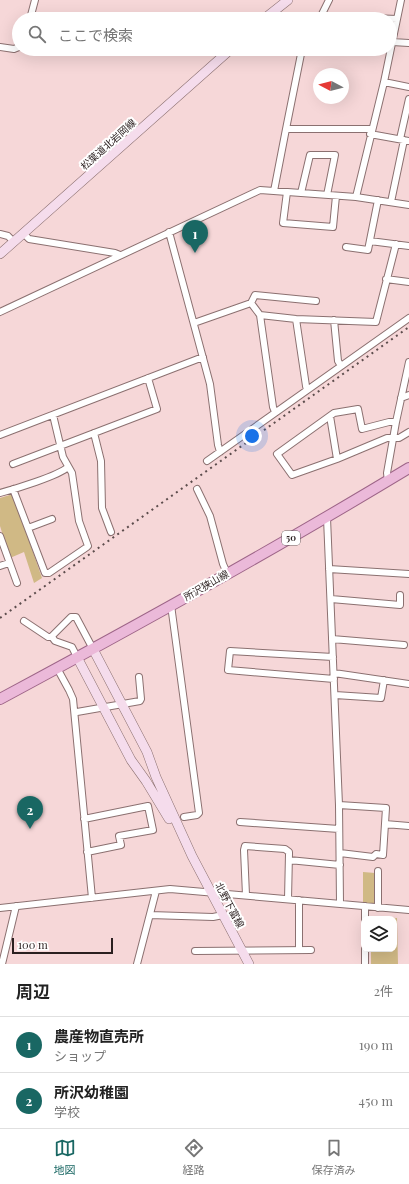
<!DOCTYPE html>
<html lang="ja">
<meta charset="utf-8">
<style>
body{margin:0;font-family:"Playfair Display","Noto Sans JP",serif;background:#f6f6f6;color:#222}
.controls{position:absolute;right:12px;bottom:12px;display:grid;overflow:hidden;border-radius:8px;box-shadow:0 4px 16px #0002}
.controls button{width:36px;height:36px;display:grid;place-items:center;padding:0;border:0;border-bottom:1px solid #e0e0e0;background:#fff;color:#222;font:20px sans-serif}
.compass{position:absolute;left:313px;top:68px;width:36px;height:36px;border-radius:50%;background:#fff;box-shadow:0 4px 16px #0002;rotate:277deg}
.scale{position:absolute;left:12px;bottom:10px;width:101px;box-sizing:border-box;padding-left:4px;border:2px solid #2a1f1f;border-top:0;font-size:11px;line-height:14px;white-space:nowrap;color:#2a1f1f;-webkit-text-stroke:3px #fff;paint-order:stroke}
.you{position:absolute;left:252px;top:436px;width:14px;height:14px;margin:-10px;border:3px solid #fff;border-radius:50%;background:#1a73e8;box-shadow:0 0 0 6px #1a73e833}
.badge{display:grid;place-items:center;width:26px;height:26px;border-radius:50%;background:#196763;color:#fff;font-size:13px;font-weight:700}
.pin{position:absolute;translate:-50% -33px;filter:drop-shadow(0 1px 2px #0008)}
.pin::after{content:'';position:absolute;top:21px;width:14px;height:12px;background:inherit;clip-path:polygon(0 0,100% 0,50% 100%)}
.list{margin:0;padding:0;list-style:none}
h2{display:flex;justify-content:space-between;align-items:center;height:52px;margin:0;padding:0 16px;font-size:17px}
h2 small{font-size:13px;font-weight:400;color:#767676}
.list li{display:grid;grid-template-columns:26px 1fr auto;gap:12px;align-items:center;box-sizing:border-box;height:56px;padding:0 16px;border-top:1px solid #e0e0e0}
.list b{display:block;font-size:15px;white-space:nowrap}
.list p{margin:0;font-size:13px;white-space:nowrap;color:#767676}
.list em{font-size:13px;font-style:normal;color:#767676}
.icon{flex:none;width:22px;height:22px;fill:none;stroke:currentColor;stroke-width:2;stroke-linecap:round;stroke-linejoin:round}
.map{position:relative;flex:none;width:409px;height:964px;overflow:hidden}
.search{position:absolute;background:#fff;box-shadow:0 4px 16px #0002;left:12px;right:12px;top:12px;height:44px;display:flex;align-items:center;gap:10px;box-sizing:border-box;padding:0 14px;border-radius:22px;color:#767676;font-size:15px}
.sheet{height:164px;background:#fff}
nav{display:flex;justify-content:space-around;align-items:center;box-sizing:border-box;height:56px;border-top:1px solid #e0e0e0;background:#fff;font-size:11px;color:#767676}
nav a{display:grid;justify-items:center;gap:2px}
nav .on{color:#196763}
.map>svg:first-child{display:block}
.green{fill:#d0b985}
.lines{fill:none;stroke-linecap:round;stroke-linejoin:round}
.street-casing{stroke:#8b7070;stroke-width:8}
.secondary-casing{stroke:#8b7070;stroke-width:10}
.primary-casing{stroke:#9e6588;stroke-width:12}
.street{stroke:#fff;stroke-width:6}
.secondary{stroke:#f5dcec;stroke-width:9}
.primary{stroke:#ebb9d9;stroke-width:10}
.rail{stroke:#5c4c4c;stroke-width:2;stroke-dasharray:2 4;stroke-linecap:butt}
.labels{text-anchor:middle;stroke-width:4;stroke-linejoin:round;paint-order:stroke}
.shield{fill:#fff;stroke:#6a6262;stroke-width:1}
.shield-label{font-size:9px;font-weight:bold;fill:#2a1f1f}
.street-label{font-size:10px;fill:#2a1f1f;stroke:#fff}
</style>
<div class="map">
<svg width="409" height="964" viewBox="0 0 409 964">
<rect width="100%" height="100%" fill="#f6d7d8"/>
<path class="green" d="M13,494L42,578L34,583L24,552L10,558L0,526V498Z
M363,872L375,873L376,904L363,903Z
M371,917L397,918L398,964H371V949H394V919H371Z"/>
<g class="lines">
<g class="street-casing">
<path id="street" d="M321,16L397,19
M320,18L329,0
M30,19L35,0
M392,42L409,43
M0,47L14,49L19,47
M384,82L409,87
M286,129L302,49
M370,134L409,141
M400,139L409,99
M274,191L286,129H372
M287,192L283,223L333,227L336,196
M301,193L310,155H335L327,195
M356,197L384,82L401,0
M391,202L404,140
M169,232L210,384L218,445L220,452
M0,234L8,236L14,242
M24,234L29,239L115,253L120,255
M370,241L409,246
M346,247L368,250L378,200
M386,279L409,282
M251,303L255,295L316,301
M0,312L260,190L356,197L409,205
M260,315L273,407L275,412
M296,319L306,386L307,390
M334,320L338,361L341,366
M194,323L251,303L260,315L296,319L376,322L396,244
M401,398L409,395
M330,416L337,459
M396,422H389L362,429L358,409L334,413L277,454L292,475L337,459L387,438H399L409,432
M94,433L101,461L102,508L111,532
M0,435L203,357
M207,461L409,318
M13,464L157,409L148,378
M388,481L387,473L396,422L409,362
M13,489L45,573H49L87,547L88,546L79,521L72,473L63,457L53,415
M197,489L210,516L223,564L227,573
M0,493C15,489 58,476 68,467
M327,518L339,805L340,903
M28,528L52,519
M0,536L17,583
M0,566L9,563
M329,569L409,574
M331,599L400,605V595
M171,605L199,813L197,815L184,817
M24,621L48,637H51L71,617H76L93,649
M52,637L55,641L72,647L77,657
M332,639L404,645
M333,657L230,651L228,670L334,679
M57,668L69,690L73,699L92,898
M334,673L409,684
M335,695L381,698L384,680
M77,712L140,701L141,699L139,677
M339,805L386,808L383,855L376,854L373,857L340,853
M84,819L148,806L153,830L119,836L121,845L87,852
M240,822L339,829
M385,824L409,826
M289,860L340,865
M378,871V908
M246,895L244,850L245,846L285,849L289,852V854L288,899
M0,908L170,889L409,910
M150,915L213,917L223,915
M365,919V906
M365,949V963
M299,950V900
M195,951L311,950
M2,964L16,906
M137,964L156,891"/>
</g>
<g class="secondary-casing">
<path id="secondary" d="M264,19L288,0
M0,254L231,49
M93,649L147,752L156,777L192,856L249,964
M77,657L131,760L146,781L169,819"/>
</g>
<g class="primary-casing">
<path id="primary" d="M0,699C138,625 275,549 409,468"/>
</g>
<use href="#street" class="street"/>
<use href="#secondary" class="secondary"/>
<use href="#primary" class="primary"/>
<path class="rail" d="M0,618L409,327"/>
</g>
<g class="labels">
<rect class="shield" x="282" y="531" width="18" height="14" rx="3"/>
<g class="shield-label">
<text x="291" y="541">50</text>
</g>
<g class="street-label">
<text transform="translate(108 144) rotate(-42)" y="4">松葉道北岩岡線</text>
<text transform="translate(206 585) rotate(-30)" y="4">所沢狭山線</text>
<text transform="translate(230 905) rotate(62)" y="4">北野下富線</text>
</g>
</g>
</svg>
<div class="controls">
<button><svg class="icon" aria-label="layers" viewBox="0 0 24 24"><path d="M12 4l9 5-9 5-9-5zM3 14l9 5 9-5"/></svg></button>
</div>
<svg class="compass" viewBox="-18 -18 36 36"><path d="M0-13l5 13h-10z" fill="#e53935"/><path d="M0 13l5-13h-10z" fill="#767676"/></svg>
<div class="scale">100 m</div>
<div class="you"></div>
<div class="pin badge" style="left:195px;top:253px">1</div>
<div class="pin badge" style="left:30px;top:829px">2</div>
<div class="search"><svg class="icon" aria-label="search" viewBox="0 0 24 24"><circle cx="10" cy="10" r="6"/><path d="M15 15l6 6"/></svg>ここで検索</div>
</div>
<section class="sheet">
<h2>周辺<small>2件</small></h2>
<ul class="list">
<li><span class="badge">1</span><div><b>農産物直売所</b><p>ショップ</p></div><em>190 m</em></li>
<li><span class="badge">2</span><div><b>所沢幼稚園</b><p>学校</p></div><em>450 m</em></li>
</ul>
</section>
<nav>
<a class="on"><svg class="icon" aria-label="map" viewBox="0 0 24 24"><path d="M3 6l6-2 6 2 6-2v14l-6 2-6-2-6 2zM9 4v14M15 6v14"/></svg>地図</a>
<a><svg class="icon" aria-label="directions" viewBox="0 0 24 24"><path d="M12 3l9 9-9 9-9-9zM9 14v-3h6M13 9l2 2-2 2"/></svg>経路</a>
<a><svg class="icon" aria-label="saved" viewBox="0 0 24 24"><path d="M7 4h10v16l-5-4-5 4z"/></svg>保存済み</a>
</nav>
